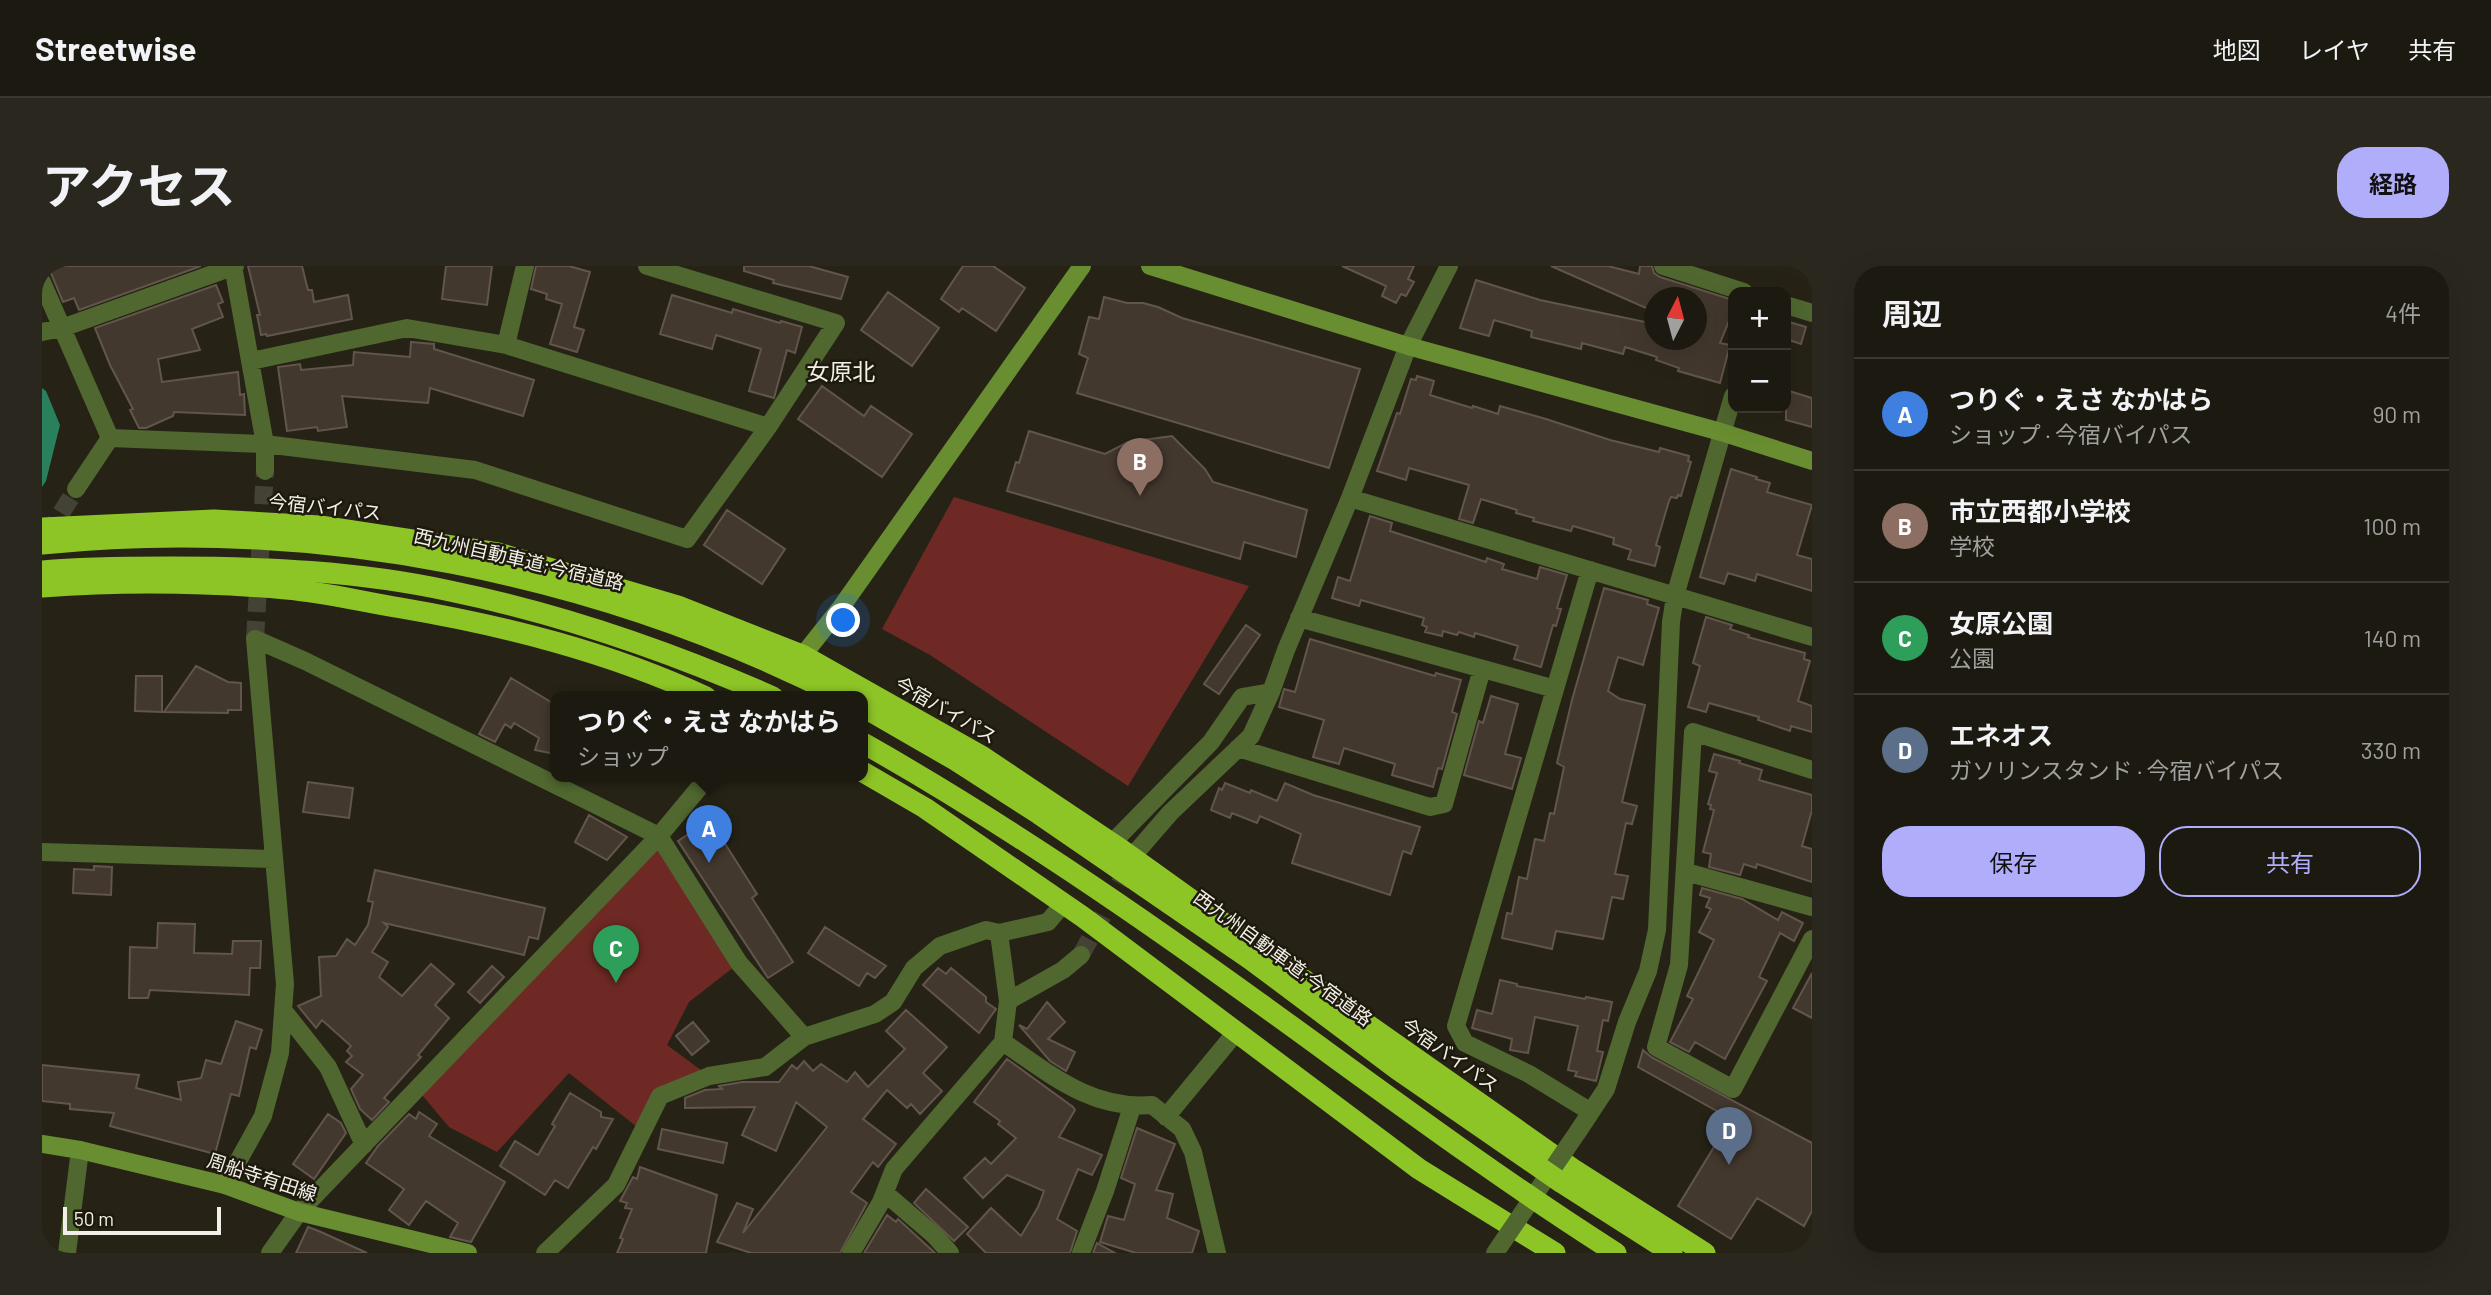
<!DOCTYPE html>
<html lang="ja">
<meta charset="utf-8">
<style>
body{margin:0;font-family:Barlow,"Noto Sans JP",sans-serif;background:#29271e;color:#f1f3f6}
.controls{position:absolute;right:21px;top:21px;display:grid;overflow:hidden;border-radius:14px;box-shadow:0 7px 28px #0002}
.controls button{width:63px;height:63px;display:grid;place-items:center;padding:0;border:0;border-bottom:2px solid #3a3830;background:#1c1a10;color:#f1f3f6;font:35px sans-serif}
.compass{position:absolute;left:1602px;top:21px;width:63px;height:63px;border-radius:50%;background:#1c1a10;box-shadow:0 7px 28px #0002;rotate:6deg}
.scale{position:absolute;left:21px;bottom:18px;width:158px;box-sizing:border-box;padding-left:7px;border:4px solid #f1efe7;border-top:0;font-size:19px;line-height:24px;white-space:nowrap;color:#f1efe7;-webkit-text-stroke:5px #1d190d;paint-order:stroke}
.you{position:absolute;left:802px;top:355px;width:24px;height:24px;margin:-18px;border:5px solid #fff;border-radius:50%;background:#1a73e8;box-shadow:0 0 0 10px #1a73e833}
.badge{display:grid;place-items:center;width:46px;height:46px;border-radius:50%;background:#b0aefa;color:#fff;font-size:23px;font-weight:700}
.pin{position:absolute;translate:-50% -58px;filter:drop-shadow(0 2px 4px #0008)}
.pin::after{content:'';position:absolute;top:37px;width:24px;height:21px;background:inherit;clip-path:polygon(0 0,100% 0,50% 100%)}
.popup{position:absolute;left:508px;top:425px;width:318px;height:91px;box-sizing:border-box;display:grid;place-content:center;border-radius:14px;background:#1c1a10;filter:drop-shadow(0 2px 5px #0005);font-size:23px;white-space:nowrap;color:#a0a19f}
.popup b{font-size:26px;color:#f1f3f6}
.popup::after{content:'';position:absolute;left:50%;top:100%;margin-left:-14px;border:14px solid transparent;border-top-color:#1c1a10}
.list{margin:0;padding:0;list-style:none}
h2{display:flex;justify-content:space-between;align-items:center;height:91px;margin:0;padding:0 28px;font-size:30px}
h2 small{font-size:23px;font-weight:400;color:#a0a19f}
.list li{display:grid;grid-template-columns:46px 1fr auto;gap:21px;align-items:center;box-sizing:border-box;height:112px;padding:0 28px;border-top:2px solid #3a3830}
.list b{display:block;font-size:26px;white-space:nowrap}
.list p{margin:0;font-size:23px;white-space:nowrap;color:#a0a19f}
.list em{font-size:23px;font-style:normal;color:#a0a19f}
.actions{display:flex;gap:14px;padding:21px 28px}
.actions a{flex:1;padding:16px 0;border:2px solid #b0aefa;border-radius:28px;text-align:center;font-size:24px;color:#b0aefa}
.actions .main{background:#b0aefa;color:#111}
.map{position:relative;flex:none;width:1770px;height:987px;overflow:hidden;border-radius:28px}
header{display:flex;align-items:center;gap:42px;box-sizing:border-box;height:98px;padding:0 35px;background:#1c1a10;border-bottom:2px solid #3a3830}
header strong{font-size:33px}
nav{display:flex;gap:38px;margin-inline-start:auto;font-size:24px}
.intro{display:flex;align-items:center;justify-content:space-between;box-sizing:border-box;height:168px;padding:0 42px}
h1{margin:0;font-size:49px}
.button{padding:18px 32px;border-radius:28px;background:#b0aefa;color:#111;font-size:24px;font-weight:700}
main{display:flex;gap:42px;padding:0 42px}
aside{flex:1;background:#1c1a10;border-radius:28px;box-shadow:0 7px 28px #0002}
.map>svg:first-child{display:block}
.green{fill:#6f2924}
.water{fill:#2a805c}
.building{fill:#43382e;stroke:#62554b;stroke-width:2}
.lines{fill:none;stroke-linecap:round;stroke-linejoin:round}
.street-tunnel{stroke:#444235;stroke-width:18;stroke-dasharray:18 9;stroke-linecap:butt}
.street{stroke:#506730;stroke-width:18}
.secondary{stroke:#698d31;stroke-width:18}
.highway{stroke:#8ec526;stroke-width:21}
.street-bridge{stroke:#506730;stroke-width:18}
.highway-bridge{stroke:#8ec526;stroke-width:21}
.labels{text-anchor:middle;stroke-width:5;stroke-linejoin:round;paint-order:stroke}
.street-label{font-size:19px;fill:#f1efe7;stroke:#1d190d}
.quarter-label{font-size:23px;fill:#f1efe7;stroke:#1d190d}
</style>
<header>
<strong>Streetwise</strong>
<nav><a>地図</a><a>レイヤ</a><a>共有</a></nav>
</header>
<div class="intro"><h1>アクセス</h1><a class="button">経路</a></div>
<main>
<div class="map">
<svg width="1770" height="987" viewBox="0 0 1770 987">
<rect width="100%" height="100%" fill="#262316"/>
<path class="green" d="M912,231L1207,320L1086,520L888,389L840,363Z
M617,570L697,697L647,736L625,779L667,810L618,830L600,865L527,807L455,886L407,861L375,823Z"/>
<path class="water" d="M0,122L4,125L18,159L4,215L0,221Z"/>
<path class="building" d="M6,0H159L37,44L32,32L21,36Z
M206,0H260L266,24H270L272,36L306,29L310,53L225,70L224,68L219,69L215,49H218Z
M404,0H450L445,39L400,33Z
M494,0H527L548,6L532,61L542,64L535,86L508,78L520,38L504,33L505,28L489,23Z
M702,0H767L806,11L799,33L731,17L732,14L702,5Z
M921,0H951L983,22L954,65L920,42L917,46L899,33Z
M1300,0H1372L1366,13L1372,16L1364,30L1359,28L1354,37L1340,30L1344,20Z
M1509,0H1566L1597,8L1598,0H1610L1612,7L1618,11L1691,34V45L1678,77L1688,79L1678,117L1636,105L1637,102L1614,94L1615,91L1583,81L1581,88L1540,77L1539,83L1489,71L1490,65L1452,54L1447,70L1418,62L1434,14L1498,34L1613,58V74H1655V32H1613V46Z
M174,19L181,36L176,38L181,51L150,63L158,84L116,93L120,116L196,106L198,129L202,128L203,149L132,146L131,150L104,162H97L88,144L91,143L68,99L53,62Z
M846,26L897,62L870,100L819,64Z
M630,29L690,47L691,43L738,57L739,55L760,61L753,87L745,84L732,132L707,125L719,83L674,69L670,83L618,68Z
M1062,31L1085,37H1101L1116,41L1140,52L1318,103L1287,202L1035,127L1046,92L1037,88L1047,51L1057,53Z
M1744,55L1764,61L1759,78L1744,73Z
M369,76L392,78V83L492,114L481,150L388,122L386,137L300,130L305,161L276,165L275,161L245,165L236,101L258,98L259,104L311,99L312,86L368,91Z
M1375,110L1392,115L1388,129L1430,142L1431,140L1456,148L1458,140L1504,153L1568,174L1617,186L1618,182L1647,190L1646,195L1649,196L1639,230L1636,229L1635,232L1629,231L1627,235L1614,279L1618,281L1613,300L1586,293L1589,284L1571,278L1572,272L1531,260L1529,265L1491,255L1492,252L1474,247L1475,244L1439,233L1431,257L1417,253L1427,219L1367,202L1364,214L1335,205L1355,147L1358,148L1369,113L1374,114Z
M780,120L822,150L829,140L870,168L840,211L756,153Z
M1744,124L1770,132V161L1744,154Z
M987,165L1063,188L1086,176L1130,170L1163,203L1171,216L1265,244L1254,291L1202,276L1198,293L965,225L974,196L977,197Z
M1689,203L1715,211L1714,213L1728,217L1725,226L1770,239L1755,289L1770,293V325L1715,308L1713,315L1686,307L1682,318L1658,311Z
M685,244L743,283L720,318L662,279Z
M1328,250L1350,257L1348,265L1444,296L1445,292L1462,298L1460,303L1495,313L1498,301L1525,309L1515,342L1519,343L1514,360L1511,359L1499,401L1472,393L1476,380L1433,367L1432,371L1417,366L1415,369L1401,365L1400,370L1383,366L1385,361L1380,359L1382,352L1319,334L1317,340L1290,332L1296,311L1308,315Z
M1562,322L1606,334L1605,338L1617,342L1601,399L1576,391L1566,425L1578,433L1603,439L1580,536L1595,540L1590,558L1584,557L1573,608L1586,610L1581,633L1570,631L1561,673L1514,665L1510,683L1460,672L1465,647L1470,648L1477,611L1485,613L1493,573L1502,575L1508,547L1512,548L1522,501L1515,497L1530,434Z
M1664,351L1690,359L1688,363L1707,369L1706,371L1763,387L1762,393L1768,395L1756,435L1770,440V466L1749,460L1748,465L1716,454L1717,451L1667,437L1664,446L1646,441L1658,400L1651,397Z
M1204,359L1218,369L1177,428L1162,418Z
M1268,373L1393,410L1394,407L1419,414L1410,446L1415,448L1400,503L1396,502L1391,521L1350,509L1353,498L1302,482L1297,498L1271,491L1282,454L1237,441L1242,423L1253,426Z
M154,400L186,416L199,417V444H186V447L122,446Z
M94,410H120V446L93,445Z
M469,412L509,436L513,435V488L493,484L497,472L472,457L469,462L463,458L453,476L437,468Z
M1449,430L1476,438L1463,488L1479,492L1470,523L1422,509L1437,455L1441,457Z
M1672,488L1698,495L1697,497L1720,504L1717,514L1770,529V544L1760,580L1770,583V616L1715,598L1714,602L1702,598L1698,609L1667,601L1669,588L1661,586L1672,544L1668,543L1669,539L1666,538L1675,507L1667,505Z
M266,516L311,522L307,552L261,546Z
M1183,517L1208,527L1209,524L1235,535L1243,517L1271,529L1378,561L1369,588L1361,585L1348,629L1250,597L1259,568L1218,550L1215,557L1190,547L1188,552L1169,544L1177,522L1180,524Z
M547,549L585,571L565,594L533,576Z
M668,554L715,628L710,632L751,696L726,712L636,575Z
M52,600L70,601L69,629L31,627L32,603L52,604Z
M333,604L503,642L496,673L487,671L482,689L342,657L346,661L330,686L346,696L337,711L360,730L389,698L412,718L393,739L407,752L376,789L379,791L342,832L347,836L330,854L318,843L309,823L321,809L304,796L310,790L305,785L309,780L280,754L274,762L256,740L279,730L277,691L294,690L305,673L313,679L326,659L331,636L326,635Z
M1660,622L1700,633L1736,654L1740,646L1761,657L1752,675L1738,667L1717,711L1725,715L1683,793L1653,776L1647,786L1628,776L1651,733L1645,730L1672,674L1657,666L1669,643L1664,641L1668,632L1658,629Z
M116,657L153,658L152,687L190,688L191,675H219L218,702H208L207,729L108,724L106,732H87L88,681L115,682Z
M783,661L844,700L833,712L825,707L817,720L766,687Z
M450,700L462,711L438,737L426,726Z
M896,702L904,708L909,702L944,731V736L954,743L937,767L881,719Z
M1770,707V752L1751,742Z
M1458,714L1475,718V720L1543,733L1544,731L1570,736L1566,755L1561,754L1555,785L1561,786L1554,815L1533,810L1535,806L1526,804L1536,760L1493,751L1486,787L1468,784L1470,773L1430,762L1435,744L1450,748Z
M1005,736L1023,756L1006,773L1033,786L1024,805L1008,795L977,759L985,763Z
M864,744L905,781L881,807L900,825L878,848L869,838L865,842L845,824L821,853L854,878L836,901L831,896L809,926L825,937L798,987H709L675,976L695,937L711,943L701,967L785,861L754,836L734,885L700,869L713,841L643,842V832L663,824L680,823L677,820L700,816H737L750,799L755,803L762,795L771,805L779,798L805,816L813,806L826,821L863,783L844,765Z
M194,755L220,764L214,783L208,781L197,830L189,828L173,888L68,860L72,847L28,843V838L0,835V799L97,809L94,822L139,834L136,816L159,812L164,794L179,798Z
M651,756L667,775L650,789L634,770Z
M1601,784L1609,791L1770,877V945L1762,960L1715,932L1689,973L1636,940L1689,853L1596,801Z
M965,793L1031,841L1033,844L1017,871L1060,889L1050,909L1036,903L1015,953L1035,965L1028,987H944L925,968L949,942L979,970L996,941L1002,925L965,909L941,932L922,912L943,892L949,898L974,872L956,858L958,855L932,836Z
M528,827L559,846V851L571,853L554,883L551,881L526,922L513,914L503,929L458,900L473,875L496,889L513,860L510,858Z
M377,846L395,858L387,870L463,916L429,976L408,971L416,957L384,935L367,959L347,944L362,923L324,897L336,880L367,848L374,853Z
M286,848L299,857L304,867L272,913L251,898Z
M1095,862L1133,878L1114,924L1131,928L1125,952L1157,965L1150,987H1094L1058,976L1066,950L1082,954L1093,918L1079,912Z
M620,863L685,877L681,897L616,883Z
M598,901L675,929L664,987H575L581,973L578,972L590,943L583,942L585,937L578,935L591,911L595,913Z
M884,923L926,961L912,975L872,937Z
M845,949L854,956L856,953L893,987H822Z
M266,961L279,966L325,987H254Z
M1055,977L1073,987H1051Z"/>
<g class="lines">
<path class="street-tunnel" d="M5,270L34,223
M213,373L223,205
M1039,689L1089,597"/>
<path class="street" d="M191,0L223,178V205
M1621,0L1702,26
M0,16L68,172
M1744,39L1770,47
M0,66L20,62L193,0
M464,79L483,0
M209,95L365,62L464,79L726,161
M68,172L223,178L433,204L645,273L726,161L794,57L605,0
M34,223L68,172
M1308,232L1770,371
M1548,304L1414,760L1423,777L1487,808L1549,846
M1257,352L1513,423
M1196,482L1388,541L1402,538L1440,403
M1770,504L1651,466L1637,699L1614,781L1691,823L1770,673
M1070,577L1169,476L1200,431L1229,426
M1096,584L1128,547L1209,470L1229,426L1244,384L1308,232L1366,80L1407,0
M0,586L232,593
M1644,606L1770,641
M957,667L1006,656L1021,638
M966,735L1021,704L1039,689
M241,744L286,801L322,879
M1124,851L1195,765
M1537,864L1564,823L1585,756L1606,705L1615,664L1629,356L1633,330L1691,130
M183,919L221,850L238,787L243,718L213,373L263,395L617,570L697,697L762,771
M843,927L893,970L908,987
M25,987L38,884
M228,987L257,946L617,570L666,511
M503,987L574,919L618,830L667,810L723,801L762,771L833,748L851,736L872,702L898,680L944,664L957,667L966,735L961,776C1008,808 1049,844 1110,839L1140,863L1151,886L1175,987
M809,987L839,936L852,903L961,776
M1039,987L1063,925L1090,841"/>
<path class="secondary" d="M1108,0L1366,80L1679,166L1770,195
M754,398L800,340L1040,0
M0,878L38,884L183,919L257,946L426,987"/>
<path class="highway" d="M0,262L172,254L278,260L456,287L636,340L760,389L941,491L1080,584L1211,678L1531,903L1663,987
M0,321C81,315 163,316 244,323C282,326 321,336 359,342C464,360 567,386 664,431
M821,506L883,542L1041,651L1377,903L1513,987"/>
<path class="street-bridge" d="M1453,987L1537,864"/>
<path class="highway-bridge" d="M0,278C273,250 557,307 800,431
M0,305C42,301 85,301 128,301C221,301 317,305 408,325C519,348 627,385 731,431
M821,441L913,494L997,548L1208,693L1355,803L1520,917L1630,987
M821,477C947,548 1067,629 1184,713C1313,805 1440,902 1574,987"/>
</g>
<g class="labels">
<g class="street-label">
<text transform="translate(283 241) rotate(6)" y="7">今宿バイパス</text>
<text transform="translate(477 293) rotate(13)" y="7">西九州自動車道;今宿道路</text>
<text transform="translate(904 444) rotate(30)" y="7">今宿バイパス</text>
<text transform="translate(1241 692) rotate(36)" y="7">西九州自動車道;今宿道路</text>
<text transform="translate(1408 789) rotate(35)" y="7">今宿バイパス</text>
<text transform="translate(220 911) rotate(18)" y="7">周船寺有田線</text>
</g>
<g class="quarter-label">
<text x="799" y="114">女原北</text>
</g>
</g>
</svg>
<div class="controls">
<button>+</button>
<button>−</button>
</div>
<svg class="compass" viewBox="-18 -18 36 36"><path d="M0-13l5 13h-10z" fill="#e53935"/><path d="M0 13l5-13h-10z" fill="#a0a19f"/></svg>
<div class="scale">50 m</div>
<div class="you"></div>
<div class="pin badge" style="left:667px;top:597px;background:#3f7fe0">A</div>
<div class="popup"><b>つりぐ・えさ なかはら</b>ショップ</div>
<div class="pin badge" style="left:1098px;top:230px;background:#8d6e63">B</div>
<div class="pin badge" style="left:574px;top:717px;background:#2e9e5b">C</div>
<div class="pin badge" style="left:1687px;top:899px;background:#5c6f8a">D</div>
</div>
<aside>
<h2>周辺<small>4件</small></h2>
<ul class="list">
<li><span class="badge" style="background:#3f7fe0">A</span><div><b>つりぐ・えさ なかはら</b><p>ショップ · 今宿バイパス</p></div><em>90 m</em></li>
<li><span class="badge" style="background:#8d6e63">B</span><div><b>市立西都小学校</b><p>学校</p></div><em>100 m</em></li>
<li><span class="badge" style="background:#2e9e5b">C</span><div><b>女原公園</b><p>公園</p></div><em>140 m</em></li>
<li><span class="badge" style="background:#5c6f8a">D</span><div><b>エネオス</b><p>ガソリンスタンド · 今宿バイパス</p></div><em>330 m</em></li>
</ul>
<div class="actions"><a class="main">保存</a><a>共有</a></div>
</aside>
</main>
